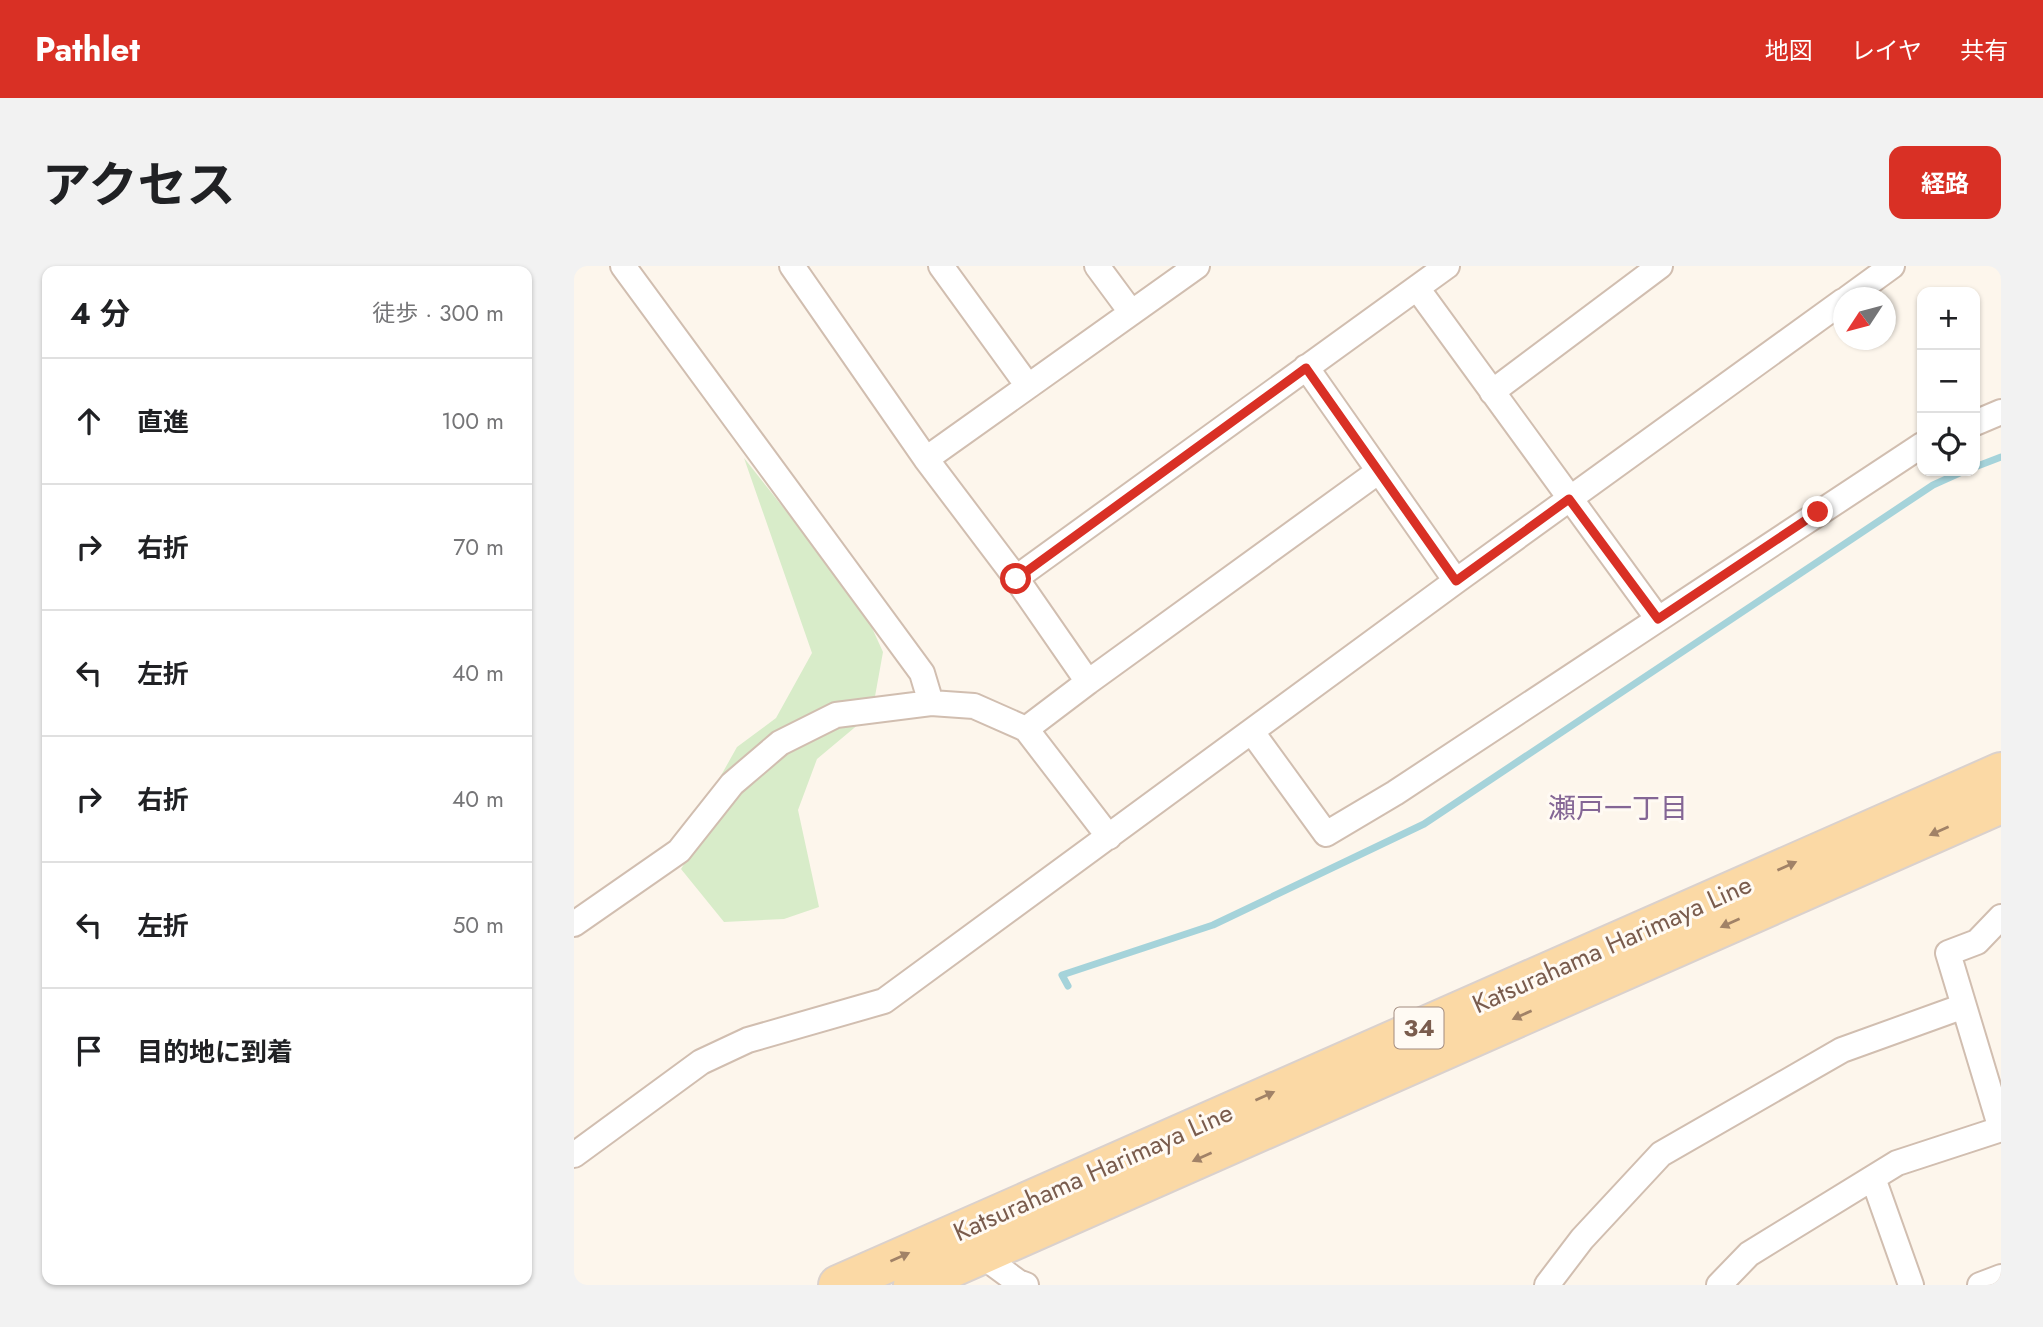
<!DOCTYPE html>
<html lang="ja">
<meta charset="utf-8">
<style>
body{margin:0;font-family:Jost,"Noto Sans JP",sans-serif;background:#f2f2f2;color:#202124}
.controls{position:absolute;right:21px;top:21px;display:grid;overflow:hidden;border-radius:14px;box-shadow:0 2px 5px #0004}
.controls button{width:63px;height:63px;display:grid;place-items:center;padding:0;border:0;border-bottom:2px solid #e0e0e0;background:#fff;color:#202124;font:35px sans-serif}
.compass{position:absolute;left:1259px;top:21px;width:63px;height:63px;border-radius:50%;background:#fff;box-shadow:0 2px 5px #0004;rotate:234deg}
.stop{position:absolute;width:21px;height:21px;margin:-16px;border:5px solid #d93025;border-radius:50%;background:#fff}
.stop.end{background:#d93025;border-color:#fff;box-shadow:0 2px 7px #0008}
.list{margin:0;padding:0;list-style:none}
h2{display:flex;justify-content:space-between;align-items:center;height:91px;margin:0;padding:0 28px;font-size:30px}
h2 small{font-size:23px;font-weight:400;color:#757577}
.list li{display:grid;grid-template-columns:46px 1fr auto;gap:21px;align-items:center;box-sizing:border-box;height:126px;padding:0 28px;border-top:2px solid #e0e0e0}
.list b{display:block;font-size:26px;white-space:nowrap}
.list em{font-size:23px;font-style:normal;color:#757577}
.icon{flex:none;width:38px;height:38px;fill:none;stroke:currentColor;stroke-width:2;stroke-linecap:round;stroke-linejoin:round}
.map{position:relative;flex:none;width:1427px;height:1019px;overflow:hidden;border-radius:14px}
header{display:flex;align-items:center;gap:42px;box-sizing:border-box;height:98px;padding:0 35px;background:#d93025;color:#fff}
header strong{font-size:33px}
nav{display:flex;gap:38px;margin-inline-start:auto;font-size:24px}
.intro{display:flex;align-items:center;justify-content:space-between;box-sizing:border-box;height:168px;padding:0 42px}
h1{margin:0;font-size:49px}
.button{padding:18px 32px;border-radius:14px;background:#d93025;color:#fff;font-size:24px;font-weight:700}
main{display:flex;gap:42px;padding:0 42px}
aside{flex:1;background:#fff;border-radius:14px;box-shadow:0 2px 5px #0004}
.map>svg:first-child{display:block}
.green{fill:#d8ecc9}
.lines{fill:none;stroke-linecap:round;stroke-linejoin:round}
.stream{stroke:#a5d3da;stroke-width:7}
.street-casing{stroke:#d1beb0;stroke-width:28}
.primary-casing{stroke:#dad1cd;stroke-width:42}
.street{stroke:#fff;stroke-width:24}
.primary{stroke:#fbd9a5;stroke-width:38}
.oneway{fill:#a18267}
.route{stroke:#d93025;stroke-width:9}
.labels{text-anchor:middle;stroke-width:6;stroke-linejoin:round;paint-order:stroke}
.shield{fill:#fffaf3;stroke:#a28b7f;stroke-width:2}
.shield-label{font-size:24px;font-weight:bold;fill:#7a5c4d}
.street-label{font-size:26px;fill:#7a5c4d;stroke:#fffaf3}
.neighbourhood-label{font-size:28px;fill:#846695;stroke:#fffaf3}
</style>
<header>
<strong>Pathlet</strong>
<nav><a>地図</a><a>レイヤ</a><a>共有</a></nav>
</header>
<div class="intro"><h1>アクセス</h1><a class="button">経路</a></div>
<main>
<aside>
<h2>4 分<small>徒歩 · 300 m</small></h2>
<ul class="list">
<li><svg class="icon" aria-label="ahead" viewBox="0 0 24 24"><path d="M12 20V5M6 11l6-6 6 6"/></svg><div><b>直進</b></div><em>100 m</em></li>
<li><svg class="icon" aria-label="right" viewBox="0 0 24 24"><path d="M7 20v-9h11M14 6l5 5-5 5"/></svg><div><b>右折</b></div><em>70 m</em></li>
<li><svg class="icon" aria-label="left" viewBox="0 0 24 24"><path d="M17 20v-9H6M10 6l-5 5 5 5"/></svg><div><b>左折</b></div><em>40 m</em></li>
<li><svg class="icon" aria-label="right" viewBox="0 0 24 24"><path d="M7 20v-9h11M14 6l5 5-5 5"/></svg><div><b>右折</b></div><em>40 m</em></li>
<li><svg class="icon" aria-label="left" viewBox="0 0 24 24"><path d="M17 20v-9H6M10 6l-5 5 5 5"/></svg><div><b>左折</b></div><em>50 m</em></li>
<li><svg class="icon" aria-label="arrive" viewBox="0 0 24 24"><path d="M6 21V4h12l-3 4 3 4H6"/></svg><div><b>目的地に到着</b></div></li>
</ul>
</aside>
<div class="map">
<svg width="1427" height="1019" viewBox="0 0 1427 1019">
<rect width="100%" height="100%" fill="#fdf6ec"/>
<path class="green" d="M170,192L239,279L283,329L309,386L298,447L243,493L224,544L245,641L210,653L150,656L107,603L131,565V538L163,481L202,452L238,387Z"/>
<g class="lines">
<path class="stream" d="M1401,201L1427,191
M494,720L488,709L639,659L850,558L1359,219L1390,205"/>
<g class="street-casing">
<path id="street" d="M49,0L348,407L357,437
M218,0L352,193L442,312L514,416L452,463
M367,0L454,120
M523,0L557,46
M843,22L1084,353
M1274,32L1318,0
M732,101L882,315
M918,126L1086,0
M1401,157L1427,146
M352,193L623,0
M442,312L873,0
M514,416L805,205
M678,466L752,568L821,527L1348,179
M0,658L105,585L158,518L206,477L262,449L357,437L400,440L452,463L535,571
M1427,863L1374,687L1403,676L1427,651
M0,889L127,796L174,774L310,735L882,315L1269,35
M1299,912L1337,1019
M399,983L444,1016L452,1019
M973,1019L1008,973L1087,888L1268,784L1390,740
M1145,1019L1175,988L1323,897L1427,863
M1406,1019L1427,1011"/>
</g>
<g class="primary-casing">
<path id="primary" d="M264,1019L1427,506
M339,1019L1427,538"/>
</g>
<use href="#street" class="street"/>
<use href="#primary" class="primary"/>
</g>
<defs><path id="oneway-solid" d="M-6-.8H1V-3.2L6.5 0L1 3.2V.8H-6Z" transform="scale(1.75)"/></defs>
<g class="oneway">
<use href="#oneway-solid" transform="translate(1365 565) rotate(156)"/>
<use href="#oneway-solid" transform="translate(1213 600) rotate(-24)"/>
<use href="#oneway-solid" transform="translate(1156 657) rotate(156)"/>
<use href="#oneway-solid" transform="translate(948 749) rotate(156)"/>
<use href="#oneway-solid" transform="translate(691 830) rotate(-24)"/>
<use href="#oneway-solid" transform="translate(628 891) rotate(156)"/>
<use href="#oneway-solid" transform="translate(326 991) rotate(-24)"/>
</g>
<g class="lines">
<path class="route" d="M442,313L732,102L882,315L995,233L1084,353L1244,246"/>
</g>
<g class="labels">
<rect class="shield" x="820.5" y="741.5" width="49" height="41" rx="5"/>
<g class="shield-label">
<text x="845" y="770">34</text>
</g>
<g class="street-label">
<text transform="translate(1038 678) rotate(-24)" y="9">Katsurahama Harimaya Line</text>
<text transform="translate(519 906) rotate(-24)" y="9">Katsurahama Harimaya Line</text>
</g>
<g class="neighbourhood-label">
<text x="1044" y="552">瀬戸一丁目</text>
</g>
</g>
</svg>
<div class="controls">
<button>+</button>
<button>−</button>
<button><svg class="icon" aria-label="locate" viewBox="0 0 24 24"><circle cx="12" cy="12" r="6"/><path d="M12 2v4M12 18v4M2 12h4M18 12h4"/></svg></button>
</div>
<svg class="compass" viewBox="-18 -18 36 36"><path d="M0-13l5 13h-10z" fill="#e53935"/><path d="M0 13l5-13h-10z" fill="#757577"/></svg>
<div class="stop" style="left:442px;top:313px"></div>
<div class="stop end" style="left:1244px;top:246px"></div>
</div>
</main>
